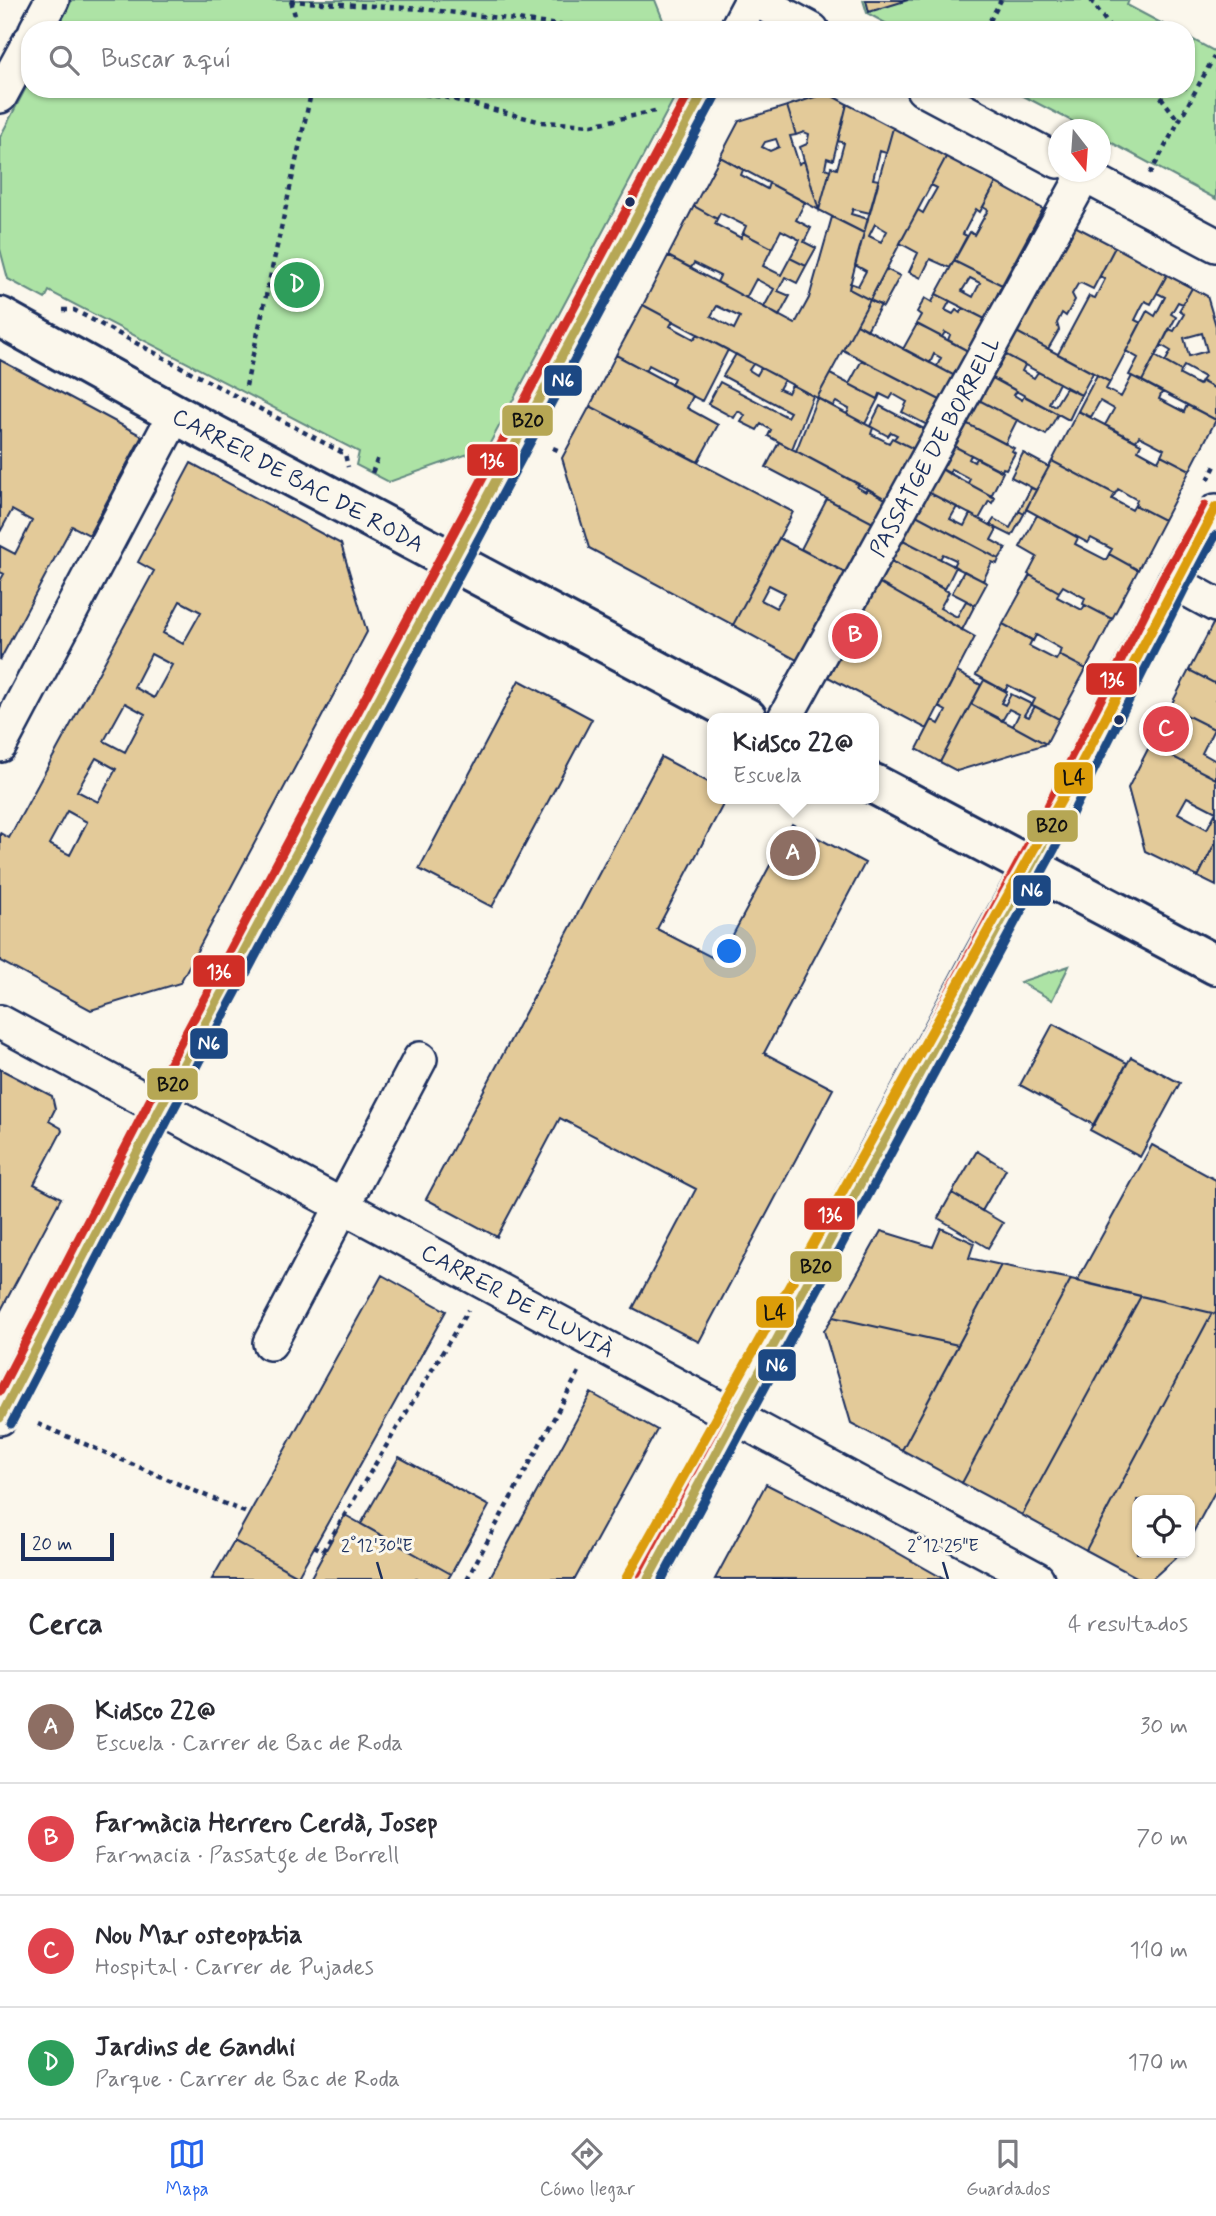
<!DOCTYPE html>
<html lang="es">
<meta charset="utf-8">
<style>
body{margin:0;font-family:Mynerve,sans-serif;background:#f2f2f3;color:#2b2b33}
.controls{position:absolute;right:21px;bottom:21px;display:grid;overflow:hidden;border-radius:14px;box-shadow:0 2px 5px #0004}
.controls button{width:63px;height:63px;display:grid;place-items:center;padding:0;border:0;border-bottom:2px solid #e1e1e2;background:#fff;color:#2b2b33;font:35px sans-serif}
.compass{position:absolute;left:1048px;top:119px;width:63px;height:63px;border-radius:50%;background:#fff;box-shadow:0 2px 5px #0004;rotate:163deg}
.scale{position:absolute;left:21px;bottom:18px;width:93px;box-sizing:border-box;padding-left:7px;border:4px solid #1b2f5e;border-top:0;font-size:19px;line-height:24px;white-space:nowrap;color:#1b2f5e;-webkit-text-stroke:5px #fbf7ec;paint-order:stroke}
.you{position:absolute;left:730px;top:952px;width:24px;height:24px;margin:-18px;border:5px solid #fff;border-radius:50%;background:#1a73e8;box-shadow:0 0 0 10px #1a73e833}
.badge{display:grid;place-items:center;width:46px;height:46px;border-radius:50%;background:#2563eb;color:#fff;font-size:23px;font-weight:700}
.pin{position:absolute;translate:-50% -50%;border:4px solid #fff;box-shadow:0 2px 7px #0006}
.popup{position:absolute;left:707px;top:713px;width:172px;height:91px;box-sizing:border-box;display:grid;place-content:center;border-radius:14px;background:#fff;filter:drop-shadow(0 2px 5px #0005);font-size:23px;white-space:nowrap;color:#7c7c81}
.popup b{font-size:26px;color:#2b2b33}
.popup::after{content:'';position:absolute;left:50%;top:100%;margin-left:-14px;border:14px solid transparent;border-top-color:#fff}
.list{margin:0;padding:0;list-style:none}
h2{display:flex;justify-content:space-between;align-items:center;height:91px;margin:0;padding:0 28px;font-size:30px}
h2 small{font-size:23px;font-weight:400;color:#7c7c81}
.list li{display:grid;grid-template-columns:46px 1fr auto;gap:21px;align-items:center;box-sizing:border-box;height:112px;padding:0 28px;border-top:2px solid #e1e1e2}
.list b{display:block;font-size:26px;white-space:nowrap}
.list p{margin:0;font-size:23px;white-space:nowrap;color:#7c7c81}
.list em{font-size:23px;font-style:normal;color:#7c7c81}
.icon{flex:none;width:38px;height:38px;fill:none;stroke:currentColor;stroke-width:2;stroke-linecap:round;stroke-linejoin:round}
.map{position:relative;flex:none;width:1216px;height:1579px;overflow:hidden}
.search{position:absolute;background:#fff;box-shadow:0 2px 5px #0004;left:21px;right:21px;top:21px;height:77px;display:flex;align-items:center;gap:18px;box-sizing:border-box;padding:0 24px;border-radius:28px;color:#7c7c81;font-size:26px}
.sheet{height:539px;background:#fff}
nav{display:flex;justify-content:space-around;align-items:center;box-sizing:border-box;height:98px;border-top:2px solid #e1e1e2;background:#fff;font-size:19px;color:#7c7c81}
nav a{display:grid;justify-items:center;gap:4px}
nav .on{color:#2563eb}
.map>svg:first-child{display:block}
.green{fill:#ade3a5;stroke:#648982;stroke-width:2}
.building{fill:#e3ca99;stroke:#1b2f5e;stroke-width:2;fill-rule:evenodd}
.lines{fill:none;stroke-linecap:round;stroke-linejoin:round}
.minor-casing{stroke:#1b2f5e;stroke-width:38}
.major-casing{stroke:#1b2f5e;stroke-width:44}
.path{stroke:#1b2f5e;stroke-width:4.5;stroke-dasharray:5 5;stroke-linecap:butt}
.minor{stroke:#fbf7ec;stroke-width:33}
.major{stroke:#fbf7ec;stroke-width:38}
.bus-1-casing{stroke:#fbf7ec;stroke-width:14}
.bus-2-casing{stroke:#fbf7ec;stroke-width:14}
.bus-3-casing{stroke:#fbf7ec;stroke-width:14}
.bus-1{stroke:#b6a754;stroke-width:9}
.bus-2{stroke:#1c4883;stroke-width:9}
.bus-3{stroke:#d02e26;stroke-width:9}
.metro-1-casing{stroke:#fbf7ec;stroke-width:16}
.metro-1{stroke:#dc9d09;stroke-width:10}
.ticks{fill:none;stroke:#1b2f5e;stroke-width:2.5}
.bus-dot{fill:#1b2f5e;stroke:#fbf7ec;stroke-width:2.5}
.labels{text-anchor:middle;stroke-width:6;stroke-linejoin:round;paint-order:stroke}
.street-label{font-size:23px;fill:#1b2f5e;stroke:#fbf7ec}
.ticks-label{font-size:18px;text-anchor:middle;fill:#1b2f5e;stroke:#fbf7ec;stroke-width:6;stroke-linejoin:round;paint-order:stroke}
.line-badge{stroke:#fbf7ec;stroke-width:2.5}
.badge-label{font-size:19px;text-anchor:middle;font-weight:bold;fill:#fff}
.pale-badge-label{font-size:19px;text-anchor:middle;font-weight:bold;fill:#111}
</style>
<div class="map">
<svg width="1216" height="1579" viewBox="0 0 1216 1579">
<rect width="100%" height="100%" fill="#fbf7ec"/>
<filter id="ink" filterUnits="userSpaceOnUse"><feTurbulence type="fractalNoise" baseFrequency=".0143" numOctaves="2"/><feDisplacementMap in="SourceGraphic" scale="14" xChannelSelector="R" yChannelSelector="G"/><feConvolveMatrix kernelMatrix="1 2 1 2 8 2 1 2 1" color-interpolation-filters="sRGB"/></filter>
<g filter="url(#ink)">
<path class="green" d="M72,0H655L667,30H56Z
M863,0H1129L1127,5L1174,30H898L867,13Z
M1186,36L1216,52V199L1101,137L1100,130L1087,129L1010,89H1186Z
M30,80V89H679L488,447L389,482L356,465L359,452L49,291L45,299L8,279L0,249V137Z
M1069,966L1052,1000L1020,982Z"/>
<path class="building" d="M866,0H908L869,12Z
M827,93L847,104L833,160L827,158L825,168L830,170L819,210L800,147L807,144L809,134L804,132L796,135L787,106Z
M847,104L893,128L886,153L880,151L873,179L879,180L870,213L853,209L851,214L868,219L864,233L819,210L831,167L837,169L844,143L838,141Z
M787,106L796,135L790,136L799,164L804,161L819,210L720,157L739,121ZM776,139L779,147L770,151L762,147L765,142Z
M893,128L946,157L870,300L849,289L850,283L858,286L866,271L855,265ZM875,224L887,231L881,242L869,236Z
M720,157L743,170L741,175L767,189L769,183L805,202L796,220L811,228L804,242L816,248L806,266L790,258L800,240L781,230L772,248L743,233L746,226L720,213L717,219L694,206Z
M946,157L996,183L980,212L976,209L963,234L967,236L950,268L930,259L921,278L909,272L918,253L900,243L918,210L923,213L929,202L937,188L931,185Z
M996,183L1043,209L1002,285L954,261L970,232L974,235L988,210L983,207Z
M694,206L717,219L715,224L741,238L743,233L772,248L763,266L781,275L790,258L806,266L797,283L785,277L778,291L790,296L779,316L764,307L774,289L756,279L746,298L717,282L720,276L694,263L691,268L668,256Z
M832,217L864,233L849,289L870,300L817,398L643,305L668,256L795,324L809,298ZM717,306L740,317L734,329L711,316Z
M1067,222L1115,247L1093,289L1081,283L1078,284L1072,294L1075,300L1066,316L1062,313L1057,323L1059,330L1048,349L1011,329Z
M1115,247L1167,275L1151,304L1145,301L1142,306L1135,320L1141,323L1110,382L1058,354L1089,296L1095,298L1105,279L1100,276Z
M954,261L1002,285L985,319L936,294ZM970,278L980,283L973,297L962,291Z
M886,269L900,276L883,307L870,300Z
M1167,275L1192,288L1183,304L1178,302L1171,314L1176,317L1142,381L1129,375L1138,358L1126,351L1147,311L1155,316L1165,297L1157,293Z
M1192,288L1207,296L1216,326V389L1201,381L1204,377L1184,366L1181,371L1165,362L1171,351L1161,345L1169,329L1174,331L1184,314L1179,311ZM1202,333L1207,351L1189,356L1184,338Z
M936,294L950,301L945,310L953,314L956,310L960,313L963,308L985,319L968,351L948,340L950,335L945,332L942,337L916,324L921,315L917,312L925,298L932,302Z
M870,300L881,305L867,330L857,324Z
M643,305L673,321L670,326L694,339L698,334L728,350L702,401L671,385L674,378L649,365L646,371L616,355Z
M857,324L955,376L942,401L843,350Z
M917,324L968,351L955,376L937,366L941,358L934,354L930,363L903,349Z
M1011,329L1093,373L1081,395L999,351Z
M999,351L1025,365L1022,371L1034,378L1038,372L1059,383L1049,403L1055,406L1066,388L1081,395L1069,420L987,375Z
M736,354L753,364L749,370L757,375L761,368L784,380L779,389L788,393L792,385L813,396L792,449L768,436L771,430L761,424L757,430L741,422L745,415L738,411L734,418L708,404L720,382L787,417L790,412L723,376Z
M616,355L693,396L687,408L718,425L698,462L590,406Z
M1155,356L1181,371L1180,375L1199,385L1201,381L1216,389V420L1142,381Z
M0,360L142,436L89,535L72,526L0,660V581L4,574L0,572V546L15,554L32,521L12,510L0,532Z
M862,360L942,401L929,426L902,412L907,402L893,394L890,399L880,394L878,399L849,384Z
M830,374L878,399L865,424L847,414L849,409L836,402L833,406L817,398Z
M987,375L1017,391L1014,395L1022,400L1024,396L1058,414L1046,435L975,398Z
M1097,375L1110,382L1106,389L1121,397L1132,376L1162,392L1159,399L1184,412L1187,405L1216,420L1190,470L1161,455L1164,449L1139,436L1136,441L1105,425L1114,409L1100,401L1091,417L1078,411Z
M817,398L873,428L871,434L889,443L892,438L916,450L889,501L796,451Z
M975,398L1017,420L1005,444L962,421Z
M590,406L793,512L733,625L589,548L562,458Z
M880,406L926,430L916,450L894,439L897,435L891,432L888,436L870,426Z
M1078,411L1141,444L1138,450L1158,461L1161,455L1190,470L1164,520L1135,505L1137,500L1118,489L1115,494L1052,461Z
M962,421L1014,448L1012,451L1015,453L1006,469L1003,468L1002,471L950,444Z
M779,442L859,484L857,487L866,492L867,488L889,501L877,525L766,467Z
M950,444L971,455L969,459L974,462L976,458L1003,472L991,496L968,483L970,479L951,469L949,474L938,467Z
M1023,453L1049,467L1036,490L1011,477Z
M1052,461L1115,494L1112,499L1132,510L1135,505L1164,520L1138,570L1109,554L1112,549L1091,538L1088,543L1026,509Z
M191,463L341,544L367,632L180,983L91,1010L0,961V833L9,838L154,571L138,562ZM180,601L201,612L183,644L163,633ZM151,654L172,665L154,698L134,687ZM125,703L145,714L125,752L104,741ZM96,758L116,769L98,802L77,791ZM67,811L87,822L70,855L49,844Z
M938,467L995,498L992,503L989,501L979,519L926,491Z
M1031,488L1036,490L1024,514L1019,511Z
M926,491L957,507L950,519L964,526L970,514L997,529L991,540L1006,548L999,559L914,514Z
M827,499L877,525L850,575L801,549Z
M1019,511L1024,514L1012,536L990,525L994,519L1010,528Z
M914,514L999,559L997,564L992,562L983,581L953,566L956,560L943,554L940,559L901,539Z
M1037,515L1078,538L1075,544L1106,560L1109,554L1138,570L1112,619L1083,604L1085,598L1063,586L1059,592L1028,574L1037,557L1020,547Z
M779,538L850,575L804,664L733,625ZM769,585L785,593L776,608L761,600Z
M901,539L956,567L945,589L889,560Z
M889,560L949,592L940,608L957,617L966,601L975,605L962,630L878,582Z
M964,571L987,583L975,605L952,593Z
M1030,575L1059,592L1057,597L1082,610L1085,605L1112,619L1086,669L1059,655L1061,649L1036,635L1033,641L1003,624Z
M878,582L975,637L927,729L828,677Z
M1215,620L1216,621V684L1189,670Z
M1003,624L1032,640L1029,646L1056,660L1059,655L1086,669L1059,719L1032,705L1035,699L1008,685L1005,691L976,675Z
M1189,670L1216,684V730L1170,707Z
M957,672L981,685L940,762L917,749L932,720L939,724L946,711L939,707Z
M519,680L592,719L492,907L419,869Z
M984,680L1007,692L1001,703L1005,705L1011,694L1031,704L1024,715L1029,717L1035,706L1059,719L1046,744L1013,726L1019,714L1009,709L1002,721L971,704Z
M971,704L1013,726L1046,744L957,771L940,762Z
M1170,707L1214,729L1202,753L1216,761V779L1150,745Z
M1150,745L1216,779V841L1198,877L1145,851L1128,788ZM1187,797L1216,812L1207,829L1178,813Z
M661,757L712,784V799H726L657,929L719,961L792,824L865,863L764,1053L833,1089L699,1342L633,1308L696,1189L560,1118L497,1237L426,1199Z
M1216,841V886L1198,877Z
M1053,1024L1127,1063L1094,1125L1020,1085Z
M1131,1057L1180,1083L1140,1157L1090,1130Z
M0,1069L52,1096L55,1109L49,1121L61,1128L62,1131L34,1184L61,1198L0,1312Z
M1152,1145L1216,1180V1314L1077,1281Z
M977,1151L1006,1169L982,1211L952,1193Z
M952,1193L1003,1223L988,1248L938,1218Z
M941,1228L974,1243L969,1258L1001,1265L958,1345L833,1317L881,1231L933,1247Z
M1001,1265L1071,1279L962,1483L902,1450Z
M382,1275L446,1311L298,1576L234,1541Z
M1071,1279L1141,1296L1022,1515L962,1483Z
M1141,1296L1212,1313L1086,1550L1022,1515Z
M1212,1313L1216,1314V1490L1190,1538V1500H1137V1553H1181L1152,1579H1140L1086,1550Z
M833,1317L958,1345L902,1450L851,1423L824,1331Z
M591,1393L657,1430L575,1579H489Z
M399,1457L489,1506L451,1574L361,1524Z
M766,1484L866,1535L944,1579H715Z
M345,1515L451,1574L448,1579H310Z
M234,1541L298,1576L296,1579H212Z"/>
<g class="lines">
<g class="minor-casing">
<g id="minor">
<path d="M756,0L812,30"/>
<path d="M36,30L52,0"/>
<path d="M736,30L752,0"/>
<path d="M923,89L1058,161"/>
<path d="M0,96L30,41"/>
<path d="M1078,172L1216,245"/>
<path d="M1174,582L1216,605"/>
<path id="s1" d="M785,718L1084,175"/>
<path d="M0,745L175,414"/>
<path id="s2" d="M0,1022L1037,1579"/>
<path d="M270,1343L420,1059"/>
<path d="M0,1418L160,1108L705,89"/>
<path d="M648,1579L978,962L1044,842L1174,582L1216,511"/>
</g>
</g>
<g class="major-casing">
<g id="major">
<path id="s3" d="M0,317L175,414L747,718"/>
<path d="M874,784L1216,965"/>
</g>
</g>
<path class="path" d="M1091,0L1112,30
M290,1L423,9L601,30
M291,1L299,30
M985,30L1001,0
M385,89L444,97L542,122L592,125L655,111
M1155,89L1178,120
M1150,174L1214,57
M63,310H74L345,454L348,467
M246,386L312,89
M553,448L560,451
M372,473L379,455
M1208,480L1216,464
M38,1424L249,1514
M314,1546L324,1551
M323,1551L468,1310
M467,1579L580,1370"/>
<use href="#minor" class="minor"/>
<use href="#major" class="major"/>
<g class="bus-1-casing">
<path id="bus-1" d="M0,1418L160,1108L705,89
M648,1579L1044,842L1174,582L1216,511"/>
</g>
<g class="bus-2-casing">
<path id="bus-2" d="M11,1424L171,1114L716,95
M662,1579L1055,848L1185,588L1216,535"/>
</g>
<g class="bus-3-casing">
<path id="bus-3" d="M0,1391L149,1102L691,89
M637,1573L1033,836L1163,577L1205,505"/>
</g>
<use href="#bus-1" class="bus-1"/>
<use href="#bus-2" class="bus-2"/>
<use href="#bus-3" class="bus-3"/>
<g class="metro-1-casing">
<path id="metro-1" d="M626,1579L1079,768L1216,507"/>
</g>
<use href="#metro-1" class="metro-1"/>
</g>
</g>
<path class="ticks" d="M377,1562L382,1579M943,1562L948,1579"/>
<g class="bus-dot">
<circle cx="630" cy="202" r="6"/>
<circle cx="1119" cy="720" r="6"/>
</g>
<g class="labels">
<g class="street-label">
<text dy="8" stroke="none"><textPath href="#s1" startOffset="310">PASSATGE DE BORRELL</textPath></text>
<text dy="8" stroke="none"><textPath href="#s3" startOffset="340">CARRER DE BAC DE RODA</textPath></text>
<text dy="8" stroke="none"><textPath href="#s2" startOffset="588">CARRER DE FLUVIÀ</textPath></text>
</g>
</g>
<g class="ticks-label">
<text x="377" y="1551">2°12'30"E</text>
<text x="943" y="1551">2°12'25"E</text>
</g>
<g class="line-badge">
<rect x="543" y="364" width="40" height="33" rx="7" fill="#1c4883"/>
<rect x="501" y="404" width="53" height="33" rx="7" fill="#b6a754"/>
<rect x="466" y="443" width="53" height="34" rx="7" fill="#d02e26"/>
<rect x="1085" y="662" width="53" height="34" rx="7" fill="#d02e26"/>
<rect x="1053" y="761" width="41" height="34" rx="7" fill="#dc9d09"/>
<rect x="1026" y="809" width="53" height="34" rx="7" fill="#b6a754"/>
<rect x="1012" y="874" width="40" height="33" rx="7" fill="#1c4883"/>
<rect x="192" y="954" width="54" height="34" rx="7" fill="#d02e26"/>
<rect x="189" y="1027" width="40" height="33" rx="7" fill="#1c4883"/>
<rect x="146" y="1067" width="53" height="34" rx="7" fill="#b6a754"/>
<rect x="803" y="1197" width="53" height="34" rx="7" fill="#d02e26"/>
<rect x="789" y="1250" width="54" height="33" rx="7" fill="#b6a754"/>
<rect x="755" y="1295" width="40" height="34" rx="7" fill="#dc9d09"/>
<rect x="757" y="1348" width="40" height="34" rx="7" fill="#1c4883"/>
</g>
<g class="badge-label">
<text x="563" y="387">N6</text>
<text x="492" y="467">136</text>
<text x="1112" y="686">136</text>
<text x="1032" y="897">N6</text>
<text x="219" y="978">136</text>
<text x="209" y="1050">N6</text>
<text x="830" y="1221">136</text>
<text x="777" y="1372">N6</text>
</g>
<g class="pale-badge-label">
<text x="528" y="427">B20</text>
<text x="1074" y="784">L4</text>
<text x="1052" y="832">B20</text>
<text x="173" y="1091">B20</text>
<text x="816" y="1273">B20</text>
<text x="775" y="1319">L4</text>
</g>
</svg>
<div class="controls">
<button><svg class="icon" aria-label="locate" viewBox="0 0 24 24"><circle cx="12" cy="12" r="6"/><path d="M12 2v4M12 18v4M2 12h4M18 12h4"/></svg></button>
</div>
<svg class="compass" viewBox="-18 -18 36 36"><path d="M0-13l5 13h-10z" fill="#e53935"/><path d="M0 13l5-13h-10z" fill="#7c7c81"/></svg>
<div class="scale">20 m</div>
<div class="you"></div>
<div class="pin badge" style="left:793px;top:853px;background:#8d6e63">A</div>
<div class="popup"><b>Kidsco 22@</b>Escuela</div>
<div class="pin badge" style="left:855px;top:636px;background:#e0444e">B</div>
<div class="pin badge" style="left:1166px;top:729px;background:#e0444e">C</div>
<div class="pin badge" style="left:297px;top:285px;background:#2e9e5b">D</div>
<div class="search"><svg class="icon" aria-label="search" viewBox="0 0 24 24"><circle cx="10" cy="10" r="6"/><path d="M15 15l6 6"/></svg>Buscar aquí</div>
</div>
<section class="sheet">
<h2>Cerca<small>4 resultados</small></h2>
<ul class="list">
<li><span class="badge" style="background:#8d6e63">A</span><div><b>Kidsco 22@</b><p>Escuela · Carrer de Bac de Roda</p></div><em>30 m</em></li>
<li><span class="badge" style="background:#e0444e">B</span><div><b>Farmàcia Herrero Cerdà, Josep</b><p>Farmacia · Passatge de Borrell</p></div><em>70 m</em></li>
<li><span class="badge" style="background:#e0444e">C</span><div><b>Nou Mar osteopatia</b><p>Hospital · Carrer de Pujades</p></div><em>110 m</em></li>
<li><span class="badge" style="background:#2e9e5b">D</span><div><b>Jardins de Gandhi</b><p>Parque · Carrer de Bac de Roda</p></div><em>170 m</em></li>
</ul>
</section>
<nav>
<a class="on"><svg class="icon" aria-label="map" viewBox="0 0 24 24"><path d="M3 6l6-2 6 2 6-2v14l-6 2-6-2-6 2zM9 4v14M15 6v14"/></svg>Mapa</a>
<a><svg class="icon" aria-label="directions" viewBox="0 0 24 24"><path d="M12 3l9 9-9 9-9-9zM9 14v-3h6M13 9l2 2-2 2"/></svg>Cómo llegar</a>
<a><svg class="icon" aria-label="saved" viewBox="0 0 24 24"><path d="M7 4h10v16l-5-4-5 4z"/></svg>Guardados</a>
</nav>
